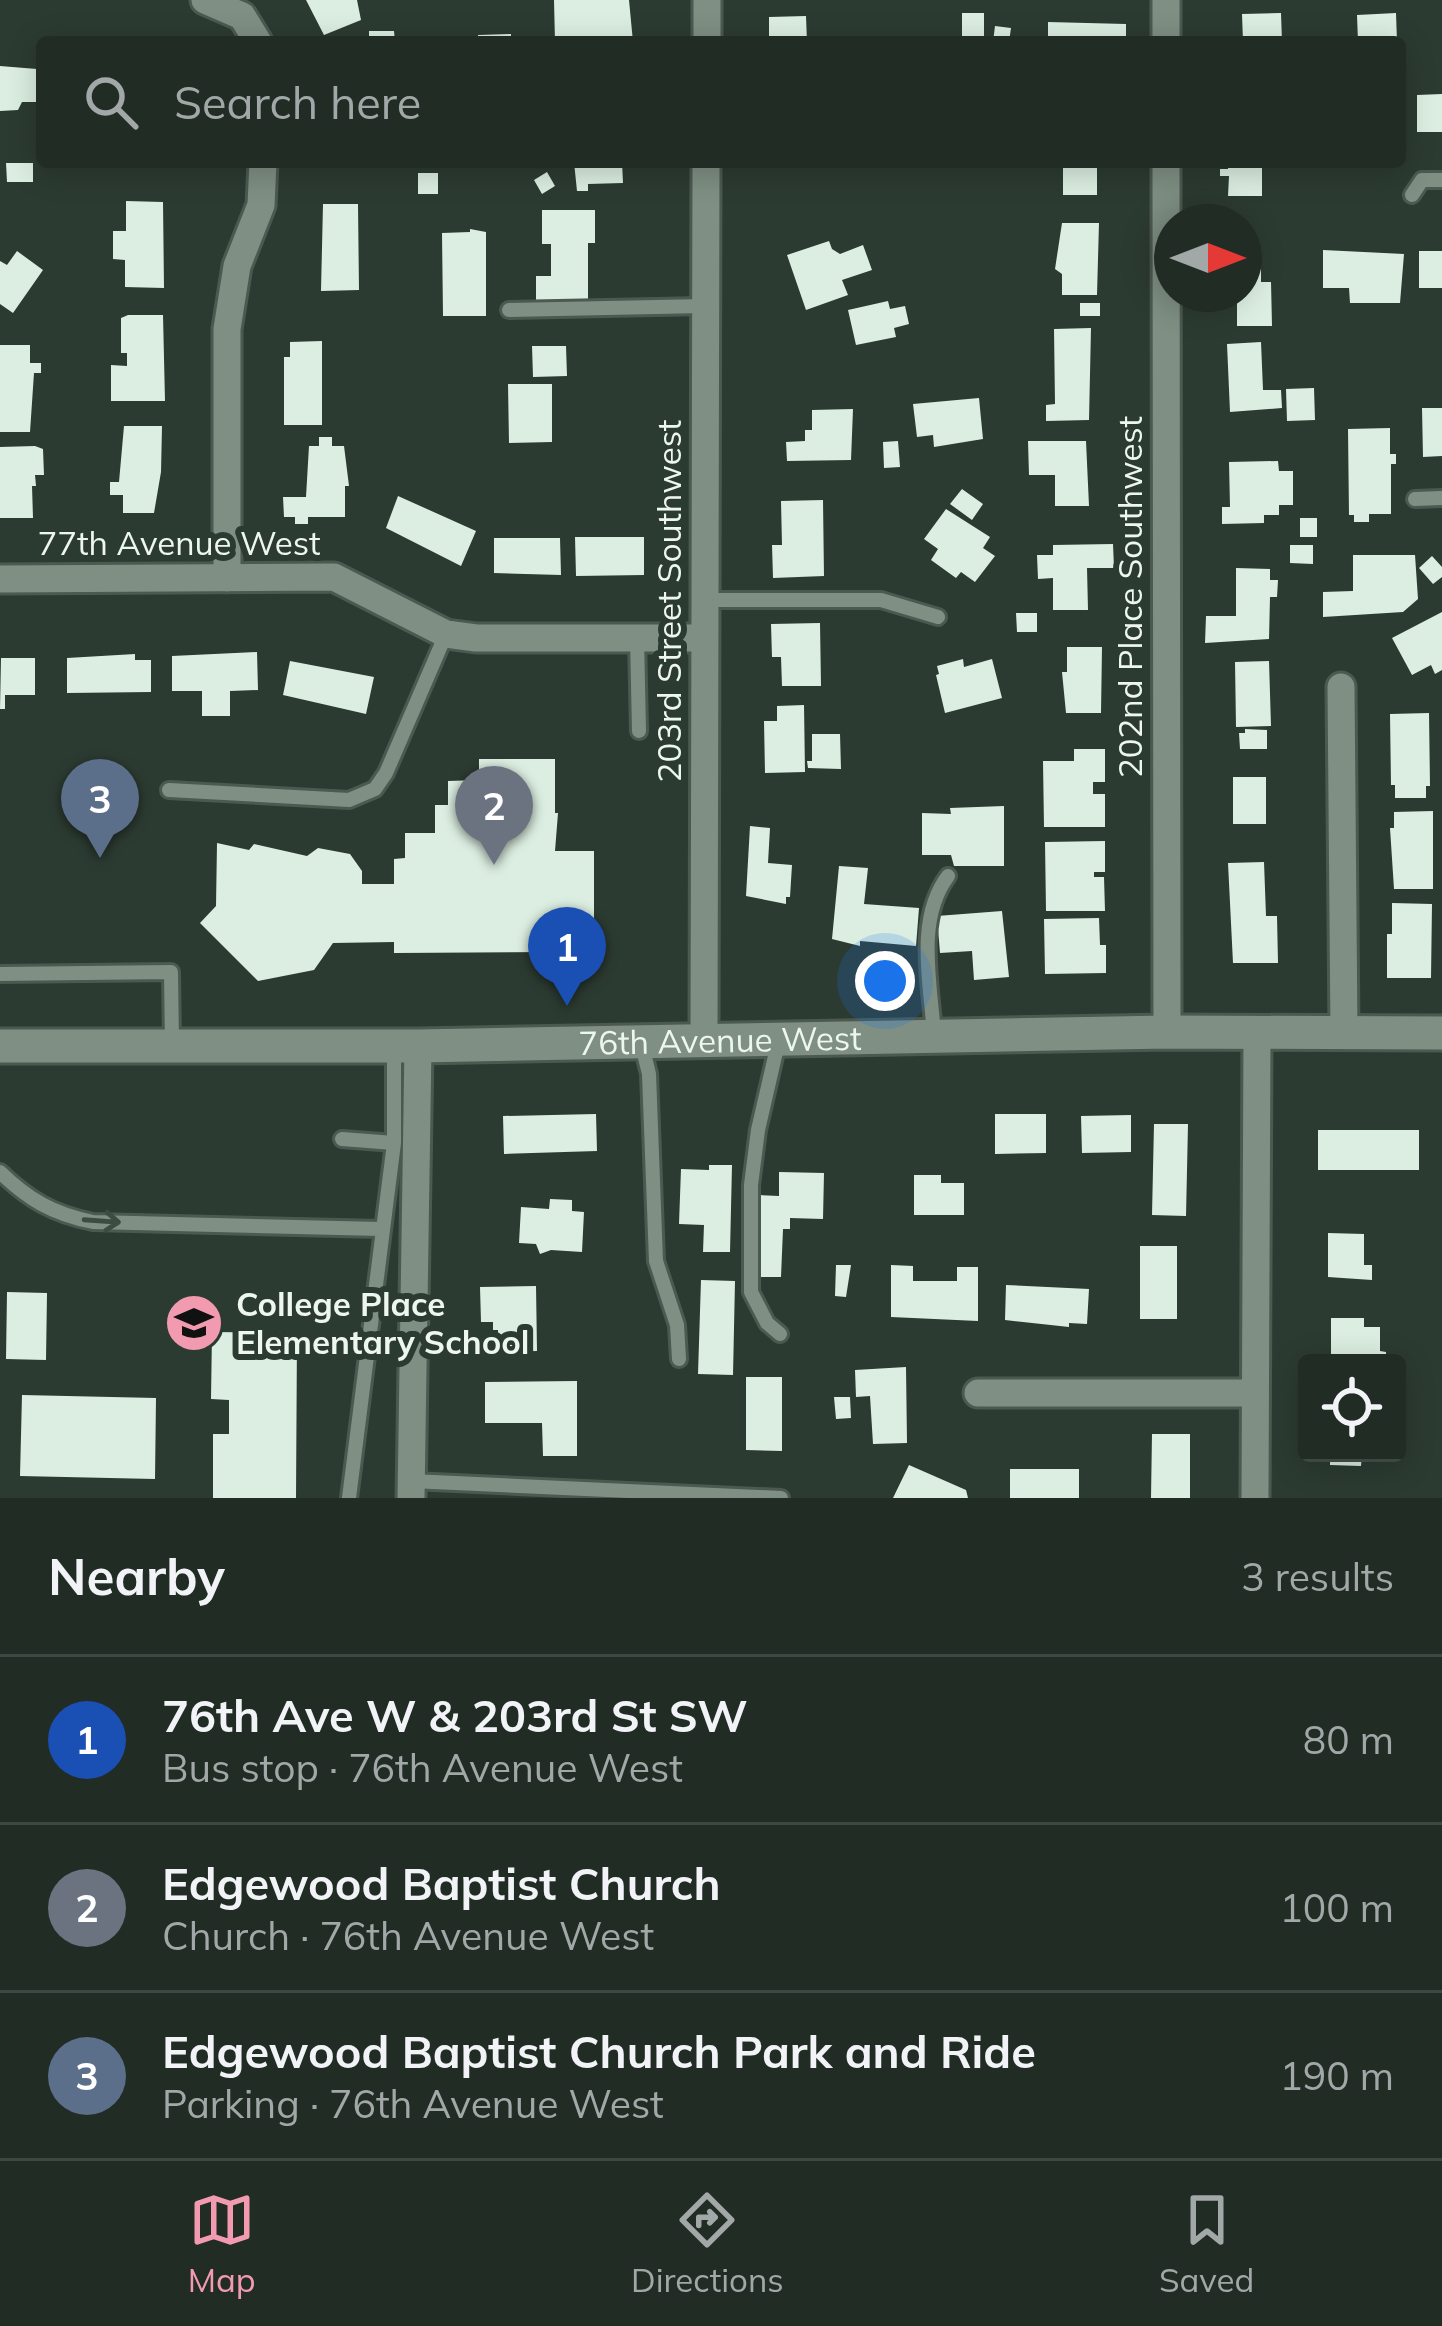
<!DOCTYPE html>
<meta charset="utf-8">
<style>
body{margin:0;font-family:Mulish,sans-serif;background:#29342d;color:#f1f3f6}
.controls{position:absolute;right:36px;bottom:36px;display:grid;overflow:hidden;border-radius:12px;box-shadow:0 6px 30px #0003}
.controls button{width:108px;height:108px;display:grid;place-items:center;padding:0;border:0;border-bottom:3px solid #3e4842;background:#212c25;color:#f1f3f6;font:60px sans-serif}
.compass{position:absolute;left:1154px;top:204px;width:108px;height:108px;border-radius:50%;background:#212c25;box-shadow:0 6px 30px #0003;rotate:90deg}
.you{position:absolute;left:885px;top:981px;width:42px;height:42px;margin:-30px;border:9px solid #fff;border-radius:50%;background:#1a73e8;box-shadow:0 0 0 18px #1a73e833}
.badge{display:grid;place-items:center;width:78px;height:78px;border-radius:50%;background:#f29aaf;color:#fff;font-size:39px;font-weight:700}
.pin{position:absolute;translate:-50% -99px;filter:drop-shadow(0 3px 6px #0008)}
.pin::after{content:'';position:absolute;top:63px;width:42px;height:36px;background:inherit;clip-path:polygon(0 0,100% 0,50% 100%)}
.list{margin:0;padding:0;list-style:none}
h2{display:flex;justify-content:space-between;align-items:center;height:156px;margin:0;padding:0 48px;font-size:51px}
h2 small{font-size:39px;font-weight:400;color:#a2a7a7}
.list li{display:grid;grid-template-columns:78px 1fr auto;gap:36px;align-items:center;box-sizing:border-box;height:168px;padding:0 48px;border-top:3px solid #3e4842}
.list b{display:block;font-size:45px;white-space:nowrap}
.list p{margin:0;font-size:39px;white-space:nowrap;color:#a2a7a7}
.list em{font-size:39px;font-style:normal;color:#a2a7a7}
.icon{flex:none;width:66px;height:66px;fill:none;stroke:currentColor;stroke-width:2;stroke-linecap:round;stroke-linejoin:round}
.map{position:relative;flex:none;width:1442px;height:1498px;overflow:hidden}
.search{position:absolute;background:#212c25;box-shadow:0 6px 30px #0003;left:36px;right:36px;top:36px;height:132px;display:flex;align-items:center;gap:30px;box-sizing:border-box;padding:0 42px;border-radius:12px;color:#a2a7a7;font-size:45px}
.sheet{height:660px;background:#212c25}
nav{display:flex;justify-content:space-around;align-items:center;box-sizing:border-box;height:168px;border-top:3px solid #3e4842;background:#212c25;font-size:33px;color:#a2a7a7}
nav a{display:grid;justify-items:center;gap:6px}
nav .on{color:#f29aaf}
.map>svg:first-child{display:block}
.building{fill:#dceee1}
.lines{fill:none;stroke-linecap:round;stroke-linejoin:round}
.service-casing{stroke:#4c5951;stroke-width:20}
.minor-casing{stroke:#4c5951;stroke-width:33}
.tertiary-casing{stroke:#4c5951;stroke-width:39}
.service{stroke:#7f8f83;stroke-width:14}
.minor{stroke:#7f8f83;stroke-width:27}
.tertiary{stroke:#7f8f83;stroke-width:33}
.oneway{stroke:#3d4c41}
.labels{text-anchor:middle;stroke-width:12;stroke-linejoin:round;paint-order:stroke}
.street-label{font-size:33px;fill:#edf6ef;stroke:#2c3b31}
.poi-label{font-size:33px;font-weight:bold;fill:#edf6ef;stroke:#2c3b31;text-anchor:start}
</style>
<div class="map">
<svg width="1442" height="1498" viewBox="0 0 1442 1498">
<rect width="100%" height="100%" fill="#2c3b31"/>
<path class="building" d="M306,0H357L361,20L324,35Z
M554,0H629L633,42H555Z
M962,13H984V42H962Z
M1281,13L1282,42H1243L1242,14Z
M1396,13L1397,42H1358L1357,15Z
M806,16L807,42H769V17Z
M1048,22L1126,24V42H1048Z
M995,26L1011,28L1009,42H993Z
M369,31H394L395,42H369Z
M511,34V42H478V35Z
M0,66L37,69V102H22L18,110L0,111Z
M1442,94V132H1417V95Z
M574,162H622L623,183L588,184V191H577Z
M1063,162H1097V195H1063Z
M1228,162H1262V196H1228L1229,176H1220V169H1228Z
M6,163H33V182H7Z
M547,172L555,186L542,194L534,180Z
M418,173H438V194H418Z
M126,201L163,202L164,288L125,287V260L113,259V231H126Z
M323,204H358L359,290L321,291Z
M542,210H595V243H588V301H536V276H551V244H542Z
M1062,223H1099L1097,295H1062V274L1055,269Z
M470,229L486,232V316H443L442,233L470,232Z
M829,241L832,249L840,254L863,245L872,270L842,280L848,295L806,310L787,255Z
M1323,250L1404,254L1400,303H1350L1349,288H1323Z
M17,251L43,270L13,313L0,304V261L7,265Z
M1261,251V282H1271L1272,326H1237V303H1226V294H1244V252Z
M1419,251H1442V288H1419Z
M888,301L890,309L905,306L909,324L894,328L896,337L856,345L848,310Z
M1080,303H1100V316H1080Z
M128,315H163L165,401H111V365L127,366V353H121V318Z
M1091,328L1089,420L1046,421V405L1055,404L1054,329Z
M322,341V425H284V357H290V342Z
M1261,342L1263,390H1281L1282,408L1230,412L1227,344Z
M0,345H30V363H41V373H34L30,432H0Z
M532,346H566L567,376L533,377Z
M508,384H552V442L509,443Z
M1314,388L1315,420L1287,421L1286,389Z
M979,398L983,439L934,447L933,435L917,437L913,404Z
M1422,408H1442V456L1423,457Z
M853,409L851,460L787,461L786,442L805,441V430H812V410Z
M124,426H162L161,472L154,513H123V495H110V482H119Z
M1390,428V454H1396V464H1391V514H1369V522H1354V515H1349L1348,429Z
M319,437H332V446H344L349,486H345V517H308V524H295V517H284L283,497H306L309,446H319Z
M898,441L900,467L884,468L883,442Z
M1028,441H1086L1089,506H1055V475H1029Z
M35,446L43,449L44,475H35L36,486H32L33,518H0V447Z
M1278,461L1279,471H1293V505H1279V515H1264V523L1222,524V507H1230L1229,462Z
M962,489L983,504L972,520L950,504Z
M398,496L476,531L461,566L386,528Z
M823,500L824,576L773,578L772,545H782L781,501Z
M946,509L990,537L983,548L995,556L975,582L961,572L956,578L931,560L938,549L924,539Z
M1300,518H1317V537H1300Z
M575,537H644V575L576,576Z
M494,538H560L561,575L494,573Z
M1113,544L1114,568H1087L1088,610H1053V578L1038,579L1037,555H1053V545Z
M1290,545H1313V564L1290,563Z
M1353,555H1415L1418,599L1403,612L1323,617V592L1353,591Z
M1432,556L1442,567V577L1433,584L1419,568Z
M1236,568L1270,569V580H1278L1277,597H1270L1269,639L1205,643L1206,616H1236Z
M1442,612V670L1435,674L1431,665L1412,675L1392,638Z
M1016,613H1037V632H1017Z
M820,623L821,686H782L781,657H772L771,624Z
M1067,647H1102L1101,713H1066L1062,672H1067Z
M257,652L258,690L230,691V716H202V691H172V656Z
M135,654V660H151V692L67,693V658Z
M1,658H35V695H5V709H0Z
M963,659L964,667L992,659L1002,698L945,713L936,675L939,674L937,666Z
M290,661L374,677L366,714L283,695Z
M1269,661L1271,726L1236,727L1235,662Z
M804,705L805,772L765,773L764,721H777V706Z
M1429,713L1430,786H1426V798H1395V785H1391L1390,714Z
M1245,729L1267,730V749H1240L1239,733H1245Z
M812,734H840L841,769L808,768L807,761H812Z
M1074,749H1105V782H1093V794H1105V827H1044L1043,761H1074Z
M479,759H555V813H558L555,851H594V958H557V952L394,953V942L333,943L314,970L258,981L200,923L216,906L217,843L249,850L254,844L307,856L318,848L350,854L362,871V884H394V859L405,858V833H435V805H448V781L479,780Z
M1233,777H1266V824H1233Z
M1004,806V866H954L951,855H922V813L951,814L950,808Z
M1433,811V889H1394L1390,828H1394V812Z
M750,826L770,828L768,863L792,865L790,897H786V904L746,896Z
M1105,841V872H1094V877H1104L1105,911H1046L1045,842Z
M1264,862L1266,916H1277L1278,963H1233L1228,863Z
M839,866L868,868L864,904L919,908L916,946L860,941V946L832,939Z
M1392,903L1432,904L1431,978H1387V934H1392Z
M1002,911L1009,977L974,980L972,951L940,953L937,916Z
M1099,918L1100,945H1106V973L1045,974L1044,919Z
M596,1114L597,1151L504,1154L503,1116Z
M995,1114H1046V1153L995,1154Z
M1131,1115V1152L1082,1153L1081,1116Z
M1154,1124H1188L1186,1216L1152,1215Z
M1318,1130H1419V1170H1318Z
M709,1165H732L730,1252H703L704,1225L679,1224L681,1169L709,1170Z
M779,1172L824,1173L823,1219L790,1218V1229H783L781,1277H756L758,1195L779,1196Z
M914,1175H941V1183H964V1215H914Z
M550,1199L572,1200V1211L584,1212L582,1252L551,1250L540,1254L536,1244L519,1243L521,1207L549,1209Z
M1328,1233L1364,1234V1265H1372V1280L1328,1277Z
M1140,1246H1177V1319H1140Z
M836,1265H851L846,1297L835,1296Z
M891,1265L913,1266V1281H957V1267H978V1321L891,1317Z
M701,1280L735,1281L733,1375L698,1374Z
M1006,1285L1089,1289L1087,1324L1069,1323V1327L1005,1320Z
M536,1286L537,1351L498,1352V1330H493V1322H481L480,1287Z
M7,1292L47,1293L46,1360L6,1359Z
M1331,1318H1364V1327H1380V1351L1386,1352V1363H1331Z
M212,1332L297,1333L296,1498H213V1434H229V1400L211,1399Z
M906,1367L907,1443L873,1444L870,1396L856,1397L855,1370Z
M746,1377H782V1451L746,1450Z
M577,1381V1456H543L542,1423H485V1382Z
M22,1395L156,1398L155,1479L20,1476Z
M834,1397H850L851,1418L836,1419Z
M1152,1434H1190V1498H1151Z
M1330,1453H1362L1361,1466L1330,1465Z
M909,1465L966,1490L968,1498H893Z
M1010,1469H1079V1498H1010Z"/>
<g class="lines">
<g class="service-casing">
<path id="service" d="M1412,195L1422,180H1442
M509,310L705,306
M1415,499L1442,498
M706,600H881L938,617
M637,638L639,731
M169,790L349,800L375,789L386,773L446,634
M0,974L171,972L172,1044
M934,1036C931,984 915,920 948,876
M779,1039L758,1130L751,1185V1292L767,1323L780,1334
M641,1041L649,1074L656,1261L677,1325L679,1359
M342,1139L394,1143
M0,1172C29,1200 53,1214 93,1222L381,1229
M411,1481L781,1498
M349,1498L394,1143V1046"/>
</g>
<g class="minor-casing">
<path id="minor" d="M205,0L242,16L258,42
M1166,0V42
M707,42V0
M1166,162L1167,1032
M227,578V329L237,266L261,205L263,162
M0,579L334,577L446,634L476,638H704
M1341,687L1344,1032
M704,1040L706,162
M978,1393H1255
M411,1498L418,1046
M1255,1498L1257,1032"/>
</g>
<g class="tertiary-casing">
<g id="tertiary">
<path id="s1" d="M0,1046H418L1167,1032L1442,1033"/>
</g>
</g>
<use href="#service" class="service"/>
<use href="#minor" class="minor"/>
<use href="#tertiary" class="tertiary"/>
</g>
<defs><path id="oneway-shaft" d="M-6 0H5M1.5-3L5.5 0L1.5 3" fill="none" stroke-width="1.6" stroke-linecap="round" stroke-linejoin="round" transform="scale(3)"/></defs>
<use class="oneway" href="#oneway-shaft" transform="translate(102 1221) rotate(4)"/>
<defs>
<g id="school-disc" transform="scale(3)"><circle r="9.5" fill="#f29aaf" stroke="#2c3b31"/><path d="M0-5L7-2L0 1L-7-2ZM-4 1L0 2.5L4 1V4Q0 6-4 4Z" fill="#111"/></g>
</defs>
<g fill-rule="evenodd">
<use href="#school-disc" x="194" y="1323"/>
</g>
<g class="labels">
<g class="street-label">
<text x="179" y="555">77th Avenue West</text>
<text transform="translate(1130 597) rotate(-90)" y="12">202nd Place Southwest</text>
<text transform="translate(669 601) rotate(-90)" y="12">203rd Street Southwest</text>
<text dy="12" stroke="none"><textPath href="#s1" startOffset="720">76th Avenue West</textPath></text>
</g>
<g class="poi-label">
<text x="236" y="1316">College Place<tspan x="236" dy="38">Elementary School</tspan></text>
</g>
</g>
</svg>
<div class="controls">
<button><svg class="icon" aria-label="locate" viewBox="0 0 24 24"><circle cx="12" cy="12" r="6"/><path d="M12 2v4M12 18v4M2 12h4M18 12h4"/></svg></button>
</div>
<svg class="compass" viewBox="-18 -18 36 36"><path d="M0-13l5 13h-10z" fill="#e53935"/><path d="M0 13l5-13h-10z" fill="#a2a7a7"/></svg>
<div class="you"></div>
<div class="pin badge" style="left:567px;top:1006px;background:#1a4fb4">1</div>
<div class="pin badge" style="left:494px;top:865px;background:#6b7280">2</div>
<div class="pin badge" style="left:100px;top:858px;background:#5c6f8a">3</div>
<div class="search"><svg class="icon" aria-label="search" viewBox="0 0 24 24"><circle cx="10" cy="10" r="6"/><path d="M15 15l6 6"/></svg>Search here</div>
</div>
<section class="sheet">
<h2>Nearby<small>3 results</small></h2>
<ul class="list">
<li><span class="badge" style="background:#1a4fb4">1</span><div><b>76th Ave W &amp; 203rd St SW</b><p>Bus stop · 76th Avenue West</p></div><em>80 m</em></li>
<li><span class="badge" style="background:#6b7280">2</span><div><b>Edgewood Baptist Church</b><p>Church · 76th Avenue West</p></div><em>100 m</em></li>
<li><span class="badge" style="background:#5c6f8a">3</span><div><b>Edgewood Baptist Church Park and Ride</b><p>Parking · 76th Avenue West</p></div><em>190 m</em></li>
</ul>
</section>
<nav>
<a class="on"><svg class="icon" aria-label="map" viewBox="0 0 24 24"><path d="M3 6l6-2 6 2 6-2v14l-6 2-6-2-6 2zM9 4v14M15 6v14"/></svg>Map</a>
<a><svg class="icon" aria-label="directions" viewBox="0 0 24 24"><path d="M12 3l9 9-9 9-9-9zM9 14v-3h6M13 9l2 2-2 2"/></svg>Directions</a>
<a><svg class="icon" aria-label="saved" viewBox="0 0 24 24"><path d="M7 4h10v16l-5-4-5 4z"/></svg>Saved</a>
</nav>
